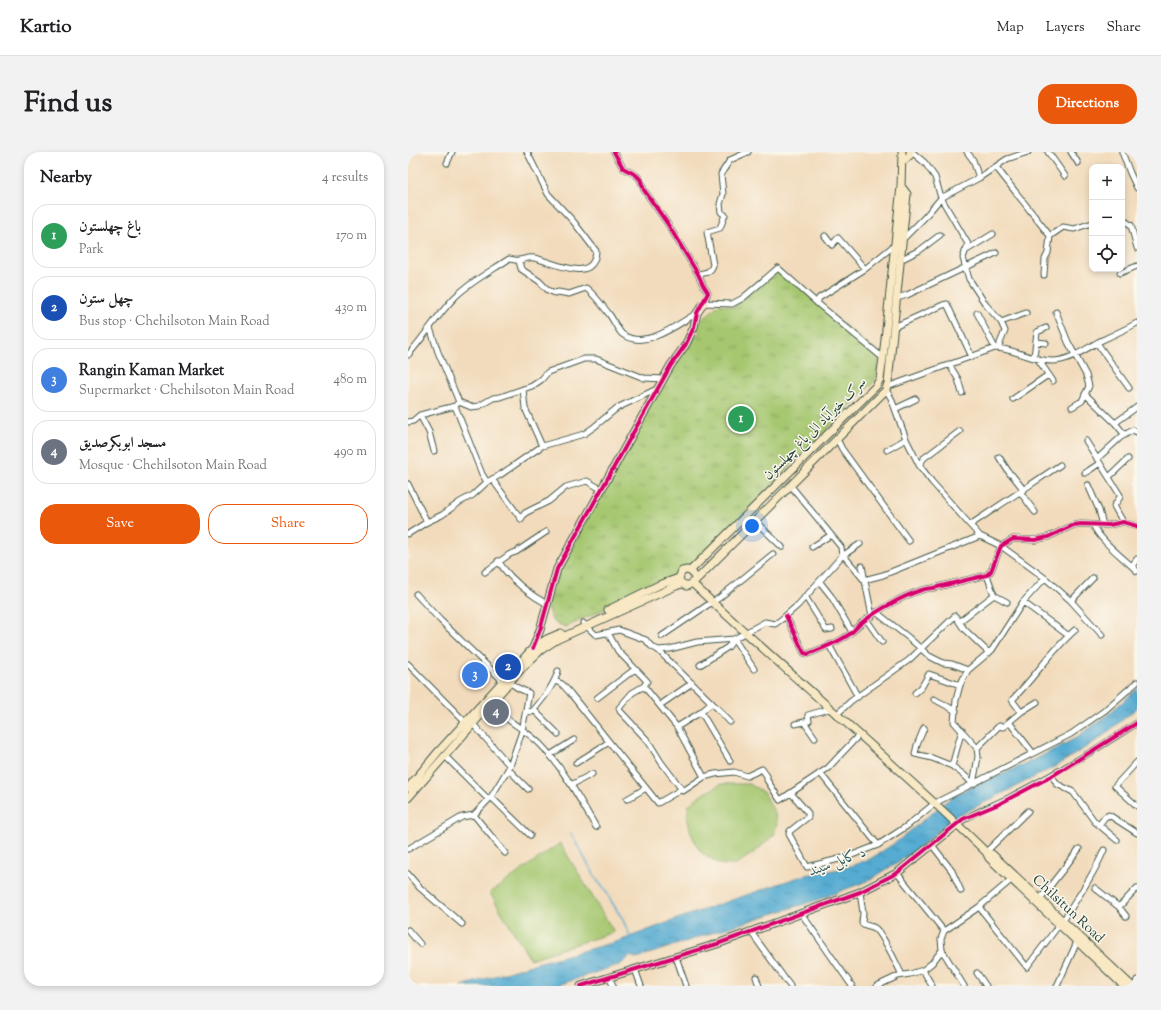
<!DOCTYPE html>
<meta charset="utf-8">
<style>
body{margin:0;font-family:"Sorts Mill Goudy",Amiri,serif;background:#f2f2f2;color:#202124}
.controls{position:absolute;right:12px;top:12px;display:grid;overflow:hidden;border-radius:8px;box-shadow:0 2px 6px #0003}
.controls button{width:36px;height:36px;display:grid;place-items:center;padding:0;border:0;border-bottom:1px solid #e0e0e0;background:#fff;color:#202124;font:20px sans-serif}
.you{position:absolute;left:344px;top:374px;width:14px;height:14px;margin:-10px;border:3px solid #fff;border-radius:50%;background:#1a73e8;box-shadow:0 0 0 6px #1a73e833}
.badge{display:grid;place-items:center;width:26px;height:26px;border-radius:50%;background:#ea580c;color:#fff;font-size:13px;font-weight:700}
.pin{position:absolute;translate:-50% -50%;border:2px solid #fff;box-shadow:0 1px 4px #0006}
.list{margin:0;padding:0;list-style:none}
h2{display:flex;justify-content:space-between;align-items:center;height:52px;margin:0;padding:0 16px;font-size:17px}
h2 small{font-size:13px;font-weight:400;color:#757577}
.list li{display:grid;grid-template-columns:26px 1fr auto;gap:12px;align-items:center;box-sizing:border-box;height:64px;margin:0 8px 8px;padding:0 8px;border:1px solid #e0e0e0;border-radius:16px}
.list b{display:block;font-size:15px;white-space:nowrap}
.list p{margin:0;font-size:13px;white-space:nowrap;color:#757577}
.list em{font-size:13px;font-style:normal;color:#757577}
.actions{display:flex;gap:8px;padding:12px 16px}
.actions a{flex:1;padding:9px 0;border:1px solid #ea580c;border-radius:16px;text-align:center;font-size:14px;color:#ea580c}
.actions .main{background:#ea580c;color:#fff}
.icon{flex:none;width:22px;height:22px;fill:none;stroke:currentColor;stroke-width:2;stroke-linecap:round;stroke-linejoin:round}
.map{position:relative;flex:none;width:729px;height:834px;overflow:hidden;border-radius:16px}
header{display:flex;align-items:center;gap:24px;box-sizing:border-box;height:56px;padding:0 20px;background:#fff;border-bottom:1px solid #e0e0e0}
header strong{font-size:19px}
nav{display:flex;gap:22px;margin-inline-start:auto;font-size:14px}
.intro{display:flex;align-items:center;justify-content:space-between;box-sizing:border-box;height:96px;padding:0 24px}
h1{margin:0;font-size:28px}
.button{padding:10px 18px;border-radius:16px;background:#ea580c;color:#fff;font-size:14px;font-weight:700}
main{display:flex;gap:24px;padding:0 24px}
aside{flex:1;background:#fff;border-radius:16px;box-shadow:0 2px 6px #0003}
.map>svg:first-child{display:block}
.grass{fill:#a6c770;stroke:#628252}
.park{fill:url(#park-tufts);stroke:#628252}
.water{fill:url(#water-ripples);stroke:#3a7482}
.lines{fill:none;stroke-linecap:round;stroke-linejoin:round}
.stream{stroke:#54abd1;stroke-width:1.5}
.street-casing{stroke:#3f5548;stroke-width:7}
.secondary-casing{stroke:#3f5548;stroke-width:9}
.street{stroke:#fff;stroke-width:5}
.secondary{stroke:#f8e8c3;stroke-width:7}
.cycleway-casing{stroke:#fbf7ec;stroke-width:6}
.cycleway{stroke:#d6006c;stroke-width:4}
.labels{text-anchor:middle;stroke-width:3;stroke-linejoin:round;paint-order:stroke}
.street-label{font-size:14px;fill:#1f3d34;stroke:#fbf7ec}
.water-label{font-size:15px;font-style:italic;fill:#2f5e63;stroke:#fbf7ec}
</style>
<header>
<strong>Kartio</strong>
<nav><a>Map</a><a>Layers</a><a>Share</a></nav>
</header>
<div class="intro"><h1>Find us</h1><a class="button">Directions</a></div>
<main>
<aside>
<h2>Nearby<small>4 results</small></h2>
<ul class="list">
<li><span class="badge" style="background:#2e9e5b">1</span><div><b>باغ چهلستون</b><p>Park</p></div><em>170 m</em></li>
<li><span class="badge" style="background:#1a4fb4">2</span><div><b>چهل ستون</b><p>Bus stop · Chehilsoton Main Road</p></div><em>430 m</em></li>
<li><span class="badge" style="background:#3f7fe0">3</span><div><b>Rangin Kaman Market</b><p>Supermarket · Chehilsoton Main Road</p></div><em>480 m</em></li>
<li><span class="badge" style="background:#6b7280">4</span><div><b>مسجد ابوبکرصدیق</b><p>Mosque · Chehilsoton Main Road</p></div><em>490 m</em></li>
</ul>
<div class="actions"><a class="main">Save</a><a>Share</a></div>
</aside>
<div class="map">
<svg width="729" height="834" viewBox="0 0 729 834">
<defs>
<pattern id="park-tufts" width="24" height="20" patternUnits="userSpaceOnUse"><rect width="24" height="20" fill="#a6c770"/><path d="M3 7l-1-3M5 7V3M7 7l1-3M15 17l-1-3M17 17v-4M19 17l1-3" fill="none" stroke="#87a35d"/></pattern>
<pattern id="water-ripples" width="26" height="14" patternUnits="userSpaceOnUse"><rect width="26" height="14" fill="#54abd1"/><path d="M2 4q2-2 4 0t4 0M15 11q2-2 4 0t4 0" fill="none" stroke="#458caa"/></pattern>
</defs>
<rect width="100%" height="100%" fill="#fbf7ec"/>
<filter id="ink" filterUnits="userSpaceOnUse"><feTurbulence type="fractalNoise" baseFrequency=".025" numOctaves="2"/><feDisplacementMap in="SourceGraphic" scale="8" xChannelSelector="R" yChannelSelector="G"/><feConvolveMatrix kernelMatrix="1 2 1 2 8 2 1 2 1" color-interpolation-filters="sRGB"/></filter>
<filter id="wash" filterUnits="userSpaceOnUse"><feTurbulence type="fractalNoise" baseFrequency=".012" numOctaves="4" result="noise"/><feDisplacementMap in="SourceGraphic" scale="16" xChannelSelector="R" yChannelSelector="G"/><feGaussianBlur stdDeviation="0.9" result="paint"/><feColorMatrix in="noise" values="0 0 0 0 0 0 0 0 0 0 0 0 0 0 0 0 0 1.4 0 .05"/><feComposite in="paint" operator="in"/></filter>
<g filter="url(#wash)">
<rect width="100%" height="100%" fill="#f2dbbc"/>
<path class="grass" d="M313,632H341L352,638L357,642L367,662L369,672L366,683L348,699L327,713H322L312,712L294,701L290,696L283,681L279,664L281,653L290,645Z
M152,691L206,780L122,807L82,741Z"/>
<path class="park" d="M369,117L472,203L467,229L281,416L274,418L265,425L158,475L145,470L139,455L147,429L181,364L271,203L292,180L287,175L311,152L325,155Z"/>
<path class="water" d="M729,537V556L691,587L650,613L548,665L504,701L462,728L409,748L306,780L238,803L228,806L222,804L213,812L147,834H54L126,812L211,789L272,766L379,729L398,723L437,716L462,707L490,689L537,650L551,641L628,607L666,587L696,566Z"/>
<g class="lines">
<path class="stream" d="M163,682L177,707L191,731L197,737L203,749L214,766L223,786"/>
</g>
</g>
<g filter="url(#ink)">
<g class="lines">
<g class="street-casing">
<path id="street" d="M206,0L215,16L228,23L232,27L236,38L259,71L290,122L295,133L300,141L296,151L324,152L335,146L370,116L409,151L475,206
M504,0L517,11L527,25L533,46L560,92L555,106L561,127L578,153L593,170L597,179L590,196
M559,0L565,8L571,26
M640,0L657,24
M663,0L670,11
M714,0L722,21L729,36
M39,11L44,0
M588,15L642,84
M714,67L723,73L729,96
M417,84L424,93L430,86L457,117
M495,87L516,66L533,46L571,26L599,7L620,0
M557,99L585,82
M111,109L113,117L131,129L140,138L147,141L150,140L161,142L178,136C187,143 194,153 201,162C205,167 209,177 214,182C237,199 270,172 289,161
M490,109L512,98L532,83
M712,121L729,114
M290,122C298,121 303,120 305,113L299,80L312,76L317,63L313,60L312,52L315,42L313,22L322,8L340,0
M636,123L637,107L640,101L642,84L655,75L666,77L684,71
M489,146L499,143L588,101
M409,151L411,146L457,117L488,92
M648,160L660,190L678,223L681,234L674,249L664,255
M569,161L587,196
M593,170L618,161
M486,175L535,153L539,152L564,205
M22,176L30,200L51,250
M628,190L638,191
M689,191L721,236
M0,203C17,184 30,162 48,144C64,129 83,119 101,107C104,107 108,109 110,108C115,108 120,105 126,106C144,109 186,134 188,99L165,69L140,42L119,0
M626,205L629,180L638,176
M629,206L645,229
M541,212L550,227L554,241
M479,235L587,196C607,197 625,209 644,209C661,209 676,198 690,190C703,184 716,178 729,171
M115,237L117,256L134,294
M478,238L483,246L498,287L511,313L524,330L562,373L572,384L593,394L637,426L663,449L694,483
M677,242L707,271L717,283
M605,247L640,223
M47,254L74,322L79,330
M487,257L508,247
M12,263L21,280L26,299
M0,270L5,269L12,263L47,254L51,250L63,255L71,254L85,246L92,245L124,234L133,228L140,220L176,207H188L236,226L256,227
M707,271L729,255
M429,287L434,297L501,389
M678,289L712,343V345L706,354L715,370
M479,298L498,287
M591,305L602,322L604,323L616,338
M689,307L713,285L725,278L729,280
M511,313L516,306L552,279
M677,321L692,311
M701,325L720,307
M84,327L113,367L117,361L141,349L158,335L179,329L193,337
M0,332L19,370
M680,333L691,358L695,373
M383,334L433,395L434,404L437,405L456,428L475,423L572,384
M612,340L627,360
M347,369L374,395
M562,373L652,313
M685,373C693,390 716,406 729,419
M0,382L19,370L34,363L52,350L65,343L79,330L92,323L134,294L176,282L186,275L209,256L249,237
M404,395L423,383
M90,409C103,428 119,441 139,452
M454,414L464,464
M724,414L729,407
M77,420L102,402L108,400L138,380
M579,423L586,443L599,450
M412,430L423,444L444,480
M8,442L32,468L95,529
M397,444L418,478L424,477
M663,449L685,426
M615,450L661,484
M468,460L501,486L521,504L535,511L544,512L560,518
M378,464L396,501L400,502C414,496 433,490 444,480C447,478 448,475 451,473C466,460 505,437 525,436L579,423L583,419L593,394L605,387L627,388L640,385L666,373L673,372L701,373L715,370L729,374
M458,467L474,490
M552,469L586,443
M175,471L188,483L211,478L238,488L243,494L250,498L310,557L322,570
M200,481L210,499L239,529L236,534L239,538L269,575L296,625
M254,484L304,450L311,446L365,402
M421,493L450,545
M250,498L262,497L289,490L326,487L357,470L367,472L374,467L390,453L434,404L452,392
M0,512L57,570
M292,513L320,495L326,487L346,517
M147,529L154,532L162,541L250,651L274,637
M236,534L224,541L211,556L212,559L240,589L253,610L275,639L296,625L307,622L326,620L339,624L354,617L359,624V628L372,648L420,616L451,583
M507,541L513,536L521,522L552,533
M189,546L227,517
M526,547L548,559
M255,551L284,531
M126,558L150,582
M119,559L124,560C134,548 146,534 150,519
M293,560L322,609
M613,560L604,548C626,526 643,499 667,478
M428,563L443,549L501,508L547,464L548,465L556,477L581,501
M95,564C107,573 121,581 132,592C154,614 172,648 188,675
M396,570L407,586
M65,572L102,614
M387,572L401,569L400,563L421,557
M269,575L293,560L304,551
M516,576L509,593L507,602L524,606L544,614L556,623L565,632
M569,596L591,574L595,575L601,570
M625,601L601,570L613,560L629,550
M142,603L166,588
M37,604L80,647
M729,610L707,634L729,654
M168,611L201,590
M544,614L554,578
M100,617L120,637
M412,621L470,693
M644,624L649,632L665,640L687,670L691,673L697,665L701,663L729,681
M565,632L570,605L569,596L546,570L548,548L552,533L560,518L584,498L615,450L637,426
M163,633L184,622
M383,641L400,661V665L382,679L381,682L399,715L439,705L470,693L499,674L527,651L663,582L696,559L729,530
M83,645L122,683
M219,647L238,636
M66,663L97,701
M550,672C560,662 590,652 604,644C647,622 689,597 729,571
M691,673L709,688
M524,693L544,719L553,739
M0,697L54,665L66,663L83,645L102,614L114,579L121,541L110,536L101,530
M578,700L620,659
M489,721L536,779
M0,722L11,735L54,772
M687,736L711,755L718,764
M452,740L455,761L454,771C458,775 464,773 468,777C477,786 488,811 494,823
M632,747L671,697
M571,755L619,815L651,773
M711,755L729,736
M393,761L444,834
M655,769C669,746 686,723 696,698
M0,778L12,792
M343,780L382,834
M534,798L556,834
M268,805L278,834
M227,817L233,834
M515,818L524,834
M569,821L578,834
M348,825L351,834
M202,826L205,834
M469,834L490,824L502,822L515,818L524,811L534,798L533,787L536,779L571,755L603,728
M649,834L669,790
M727,834L729,828"/>
</g>
<g class="secondary-casing">
<path id="secondary" d="M494,10L502,3V0
M279,418L284,420L288,428L279,434L273,431L271,426L274,419Z
M282,419L468,234L472,227L475,206L493,34L494,0
M288,428L478,238L480,231L499,42L493,34
M284,431C380,522 483,607 578,700L581,706L716,834
M200,458L251,433L271,426
M125,496L132,478L149,417L263,213L278,192L286,175L289,161L296,151
M0,636L30,600L125,496L139,487L153,481
M0,646L113,517L133,498L148,488L268,434L274,432
M578,700L584,702L724,834
M173,834L309,792L452,740L489,721L550,672"/>
</g>
<use href="#street" class="street"/>
<use href="#secondary" class="secondary"/>
<g class="cycleway-casing">
<path id="cycleway" d="M378,464L396,501L400,502C414,496 433,490 444,480C447,478 448,475 451,473C466,460 505,437 525,436L579,423L583,419L593,394L605,387L627,388L640,385L666,373L673,372L701,373L715,370L729,374
M125,496L132,478L149,417L263,213L278,192L286,175L289,161L300,141L295,133L290,122L259,71L236,38L232,27L228,23L215,16L206,0
M173,834L309,792L452,740L489,721L555,667L591,652L644,624L729,571"/>
</g>
<use href="#cycleway" class="cycleway"/>
</g>
</g>
<g class="labels">
<g class="street-label">
<text transform="translate(406 276) rotate(-45)" y="5">سرک خیرآباد الی باغ چهلستون</text>
<text transform="translate(661 756) rotate(43)" y="5">Chilsitun Road</text>
</g>
<g class="water-label">
<text transform="translate(429 709) rotate(-20)" y="5">د کابل سيند</text>
</g>
</g>
</svg>
<div class="controls">
<button>+</button>
<button>−</button>
<button><svg class="icon" aria-label="locate" viewBox="0 0 24 24"><circle cx="12" cy="12" r="6"/><path d="M12 2v4M12 18v4M2 12h4M18 12h4"/></svg></button>
</div>
<div class="you"></div>
<div class="pin badge" style="left:333px;top:267px;background:#2e9e5b">1</div>
<div class="pin badge" style="left:100px;top:515px;background:#1a4fb4">2</div>
<div class="pin badge" style="left:67px;top:523px;background:#3f7fe0">3</div>
<div class="pin badge" style="left:88px;top:560px;background:#6b7280">4</div>
</div>
</main>
